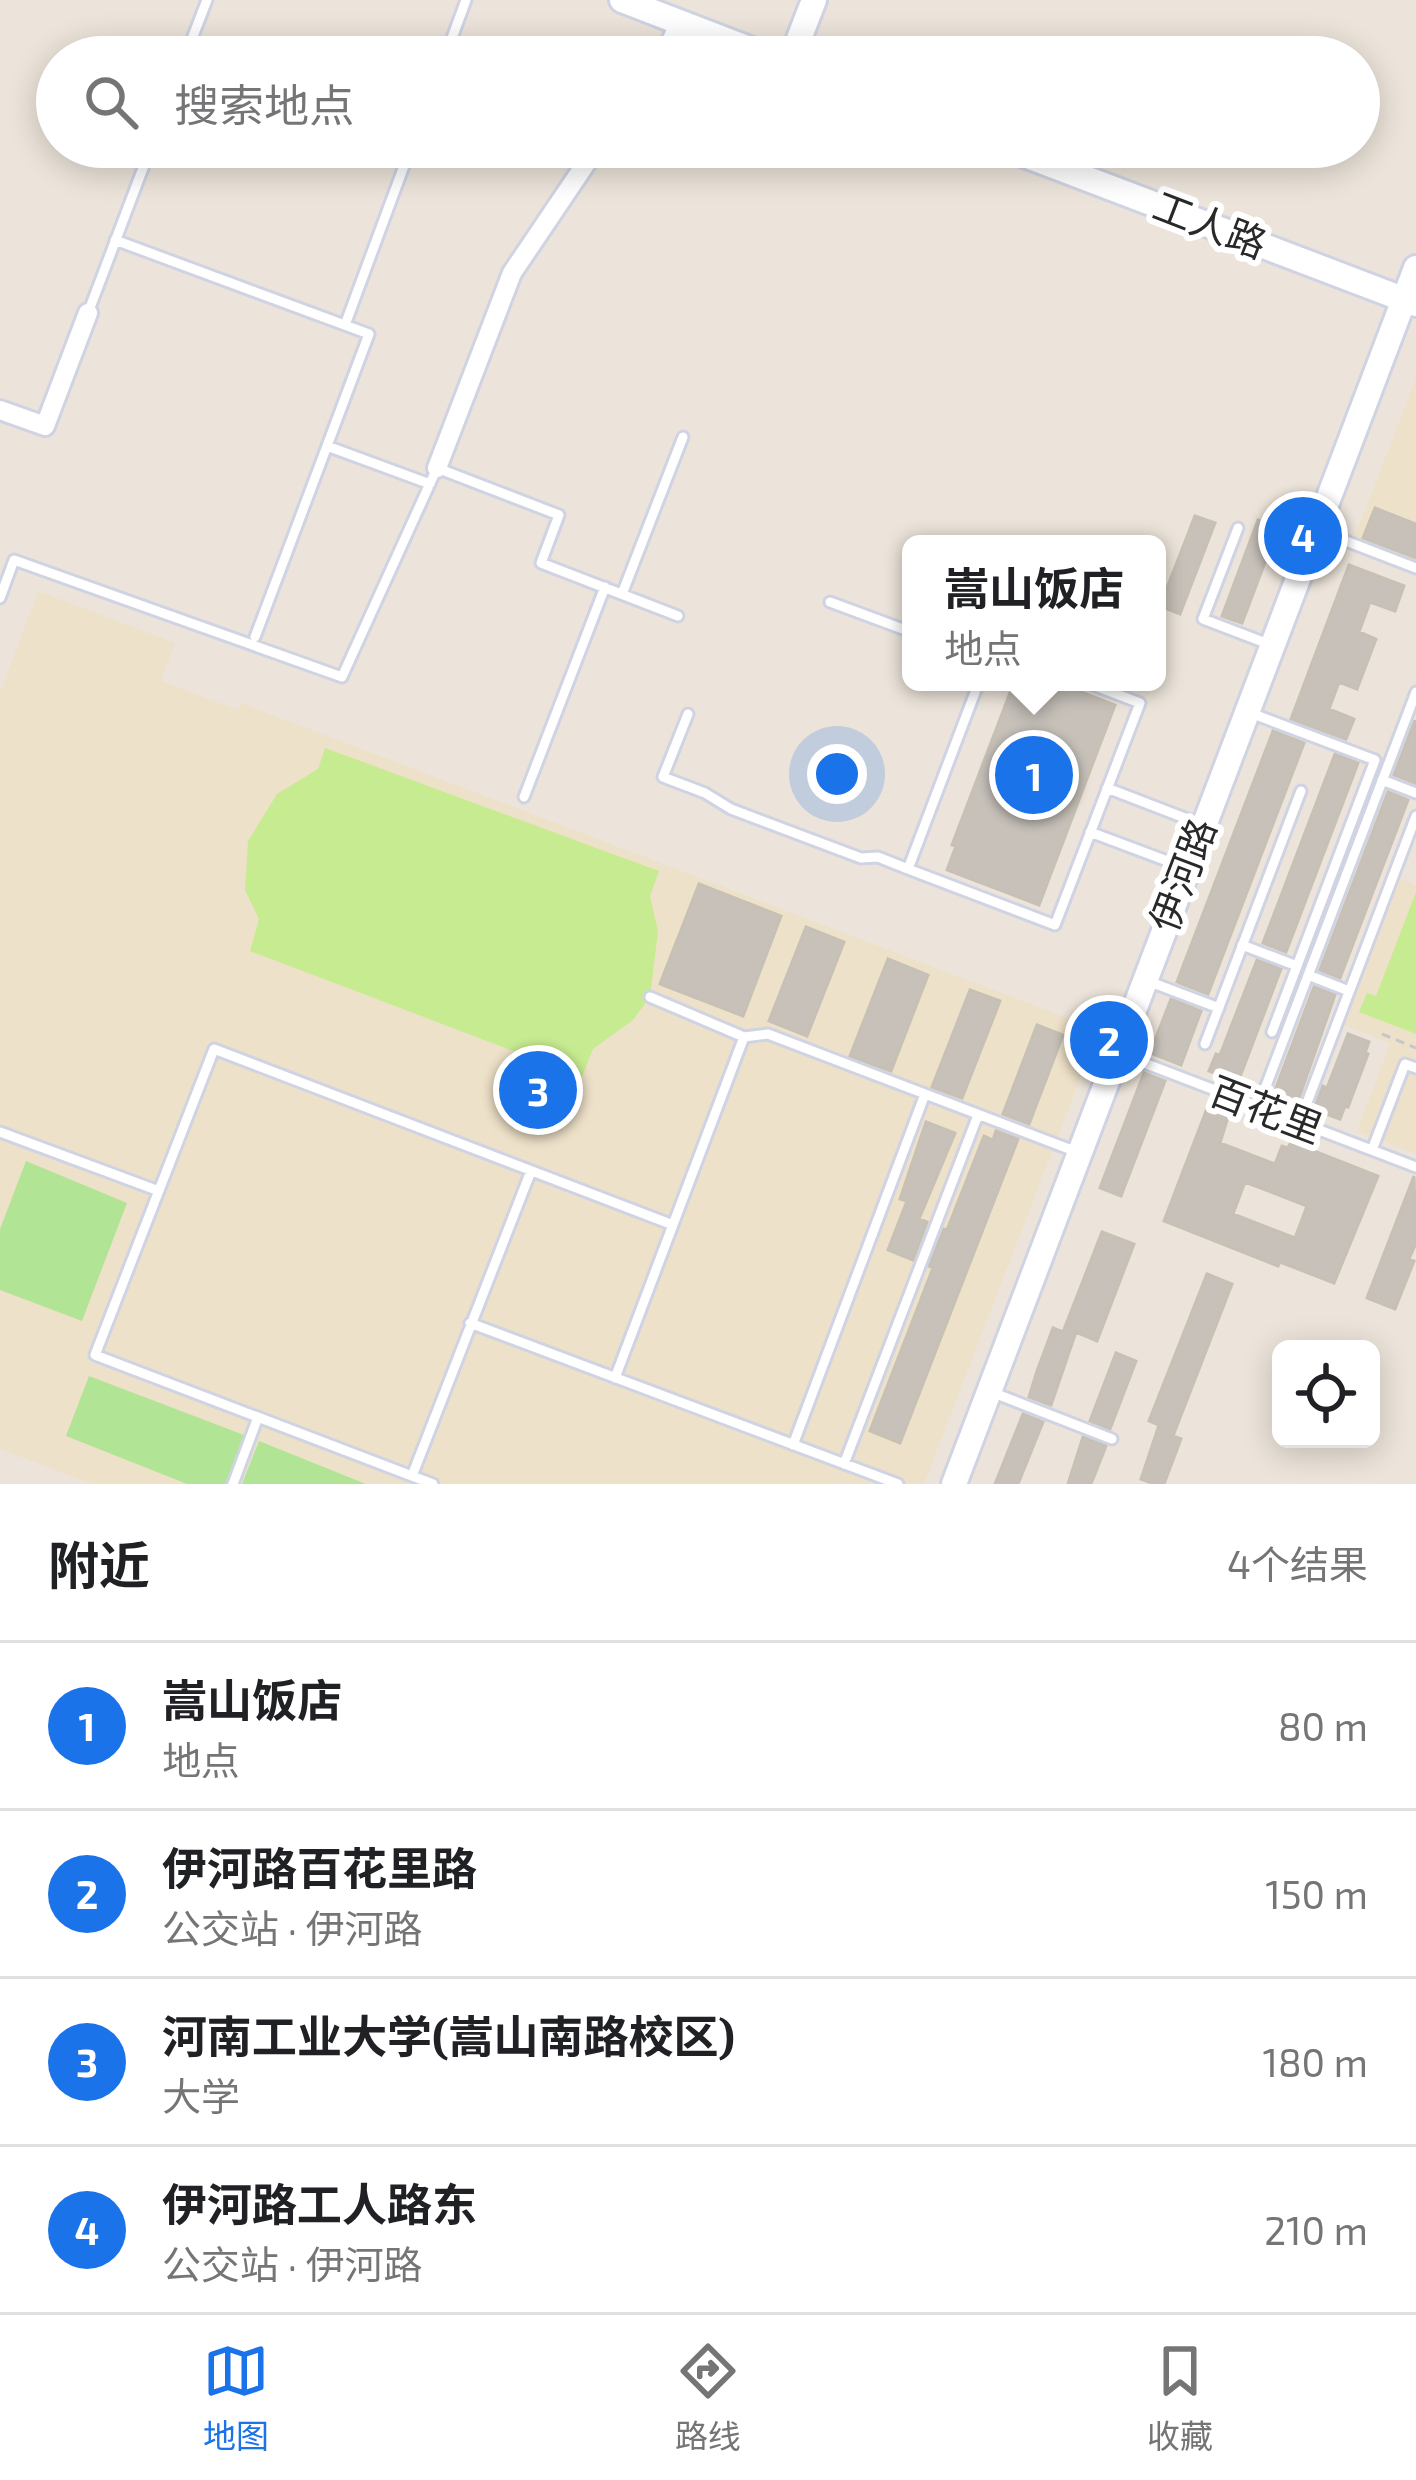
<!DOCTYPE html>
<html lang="zh">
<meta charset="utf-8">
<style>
body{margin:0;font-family:"Exo 2","Noto Sans SC",sans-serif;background:#f6f6f6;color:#202124}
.controls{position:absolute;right:36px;bottom:36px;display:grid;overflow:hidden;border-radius:18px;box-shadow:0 6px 30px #0003}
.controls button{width:108px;height:108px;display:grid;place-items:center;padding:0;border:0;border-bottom:3px solid #e0e0e0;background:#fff;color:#202124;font:60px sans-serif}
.you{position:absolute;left:837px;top:774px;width:42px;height:42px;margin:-30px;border:9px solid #fff;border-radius:50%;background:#1a73e8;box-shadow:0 0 0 18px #1a73e833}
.badge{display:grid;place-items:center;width:78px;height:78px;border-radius:50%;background:#1a73e8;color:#fff;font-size:39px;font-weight:700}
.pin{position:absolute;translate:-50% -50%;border:6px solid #fff;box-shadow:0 3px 12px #0006}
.popup{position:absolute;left:902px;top:535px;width:264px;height:156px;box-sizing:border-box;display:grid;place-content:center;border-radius:18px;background:#fff;filter:drop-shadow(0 3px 9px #0005);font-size:39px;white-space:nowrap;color:#757577}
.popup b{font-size:45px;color:#202124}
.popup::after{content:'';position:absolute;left:50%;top:100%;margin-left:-24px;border:24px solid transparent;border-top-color:#fff}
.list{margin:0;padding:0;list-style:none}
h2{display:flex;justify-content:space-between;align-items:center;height:156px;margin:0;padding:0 48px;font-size:51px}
h2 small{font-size:39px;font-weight:400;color:#757577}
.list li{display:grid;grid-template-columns:78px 1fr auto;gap:36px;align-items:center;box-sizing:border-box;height:168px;padding:0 48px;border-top:3px solid #e0e0e0}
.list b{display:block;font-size:45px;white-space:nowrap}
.list p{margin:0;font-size:39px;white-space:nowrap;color:#757577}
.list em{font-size:39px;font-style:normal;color:#757577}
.icon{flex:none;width:66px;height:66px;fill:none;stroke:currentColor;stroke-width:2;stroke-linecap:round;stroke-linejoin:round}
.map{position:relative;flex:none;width:1416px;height:1484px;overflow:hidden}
.search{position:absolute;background:#fff;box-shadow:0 6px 30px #0003;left:36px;right:36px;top:36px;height:132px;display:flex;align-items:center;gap:30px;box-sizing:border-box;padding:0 42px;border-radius:66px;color:#757577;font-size:45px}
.sheet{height:828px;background:#fff}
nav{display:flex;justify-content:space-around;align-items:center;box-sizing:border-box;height:168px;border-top:3px solid #e0e0e0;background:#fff;font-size:33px;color:#757577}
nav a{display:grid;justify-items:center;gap:6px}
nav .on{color:#1a73e8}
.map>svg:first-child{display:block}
.education{fill:#eee1c9}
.green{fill:#b2e495}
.pitch{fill:#c7eb90}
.building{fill:#c7c1ba;stroke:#c7c0b4;stroke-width:3;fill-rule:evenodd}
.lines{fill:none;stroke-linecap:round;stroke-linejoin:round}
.service-casing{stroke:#cfd3e2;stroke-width:15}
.minor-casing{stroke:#cfd3e2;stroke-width:24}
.tertiary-casing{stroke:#cfd3e2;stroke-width:30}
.path{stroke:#c7c7c7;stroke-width:3;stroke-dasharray:9 6;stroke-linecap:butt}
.service{stroke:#fff;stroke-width:9}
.minor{stroke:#fff;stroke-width:18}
.tertiary{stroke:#fff;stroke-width:24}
.labels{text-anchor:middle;stroke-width:12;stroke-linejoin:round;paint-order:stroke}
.street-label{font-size:39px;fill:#292929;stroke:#fff}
</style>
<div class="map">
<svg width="1416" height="1484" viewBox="0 0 1416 1484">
<rect width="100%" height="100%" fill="#ece4da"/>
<path class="education" d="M1416,378V562L1354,539Z
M38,591L175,643L161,681L238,710L241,703L1099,1030L924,1484H92L0,1449V693Z
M1396,877L1416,885V1154L1357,1131L1390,1043L1341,1024Z"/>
<path class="green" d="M26,1161L127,1203L82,1321L0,1290V1229Z
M89,1376L244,1435L226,1484H187L66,1436Z
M259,1441L366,1484H242Z"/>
<path class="pitch" d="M325,748L659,871L650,896L658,931L650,997L633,1020L593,1049L582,1077L250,951L259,919L245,890L248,841L277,794L318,769Z
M1416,892V1034L1359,1012L1367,993L1376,996Z"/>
<path class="building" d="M1375,508L1416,524V558L1363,538Z
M1195,516L1215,523L1180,614L1160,606Z
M1258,520L1278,528L1242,623L1222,616Z
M1349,565L1404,586L1395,611L1370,602L1359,632L1376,639L1357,689L1339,682L1329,709L1354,719L1346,739L1291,719Z
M1019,682H1056L1115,705L1039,905L947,870L956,846L952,845L1010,693L1014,694Z
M1415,720L1416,780L1415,783L1394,775Z
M1273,731L1304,743L1208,994L1177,982Z
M1335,754L1358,763L1286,952L1263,943Z
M1388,792L1408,800L1340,978L1320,970Z
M699,884L781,916L743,1016L660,984Z
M806,927L844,942L807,1036L769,1021Z
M888,959L928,975L891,1071L850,1056Z
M1257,960L1281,969L1238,1082L1209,1071L1216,1054L1220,1055Z
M1314,987L1335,995L1299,1098L1295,1100L1274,1093Z
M970,990L1000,1001L962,1098L932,1087Z
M1171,999L1201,1011L1181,1065L1150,1053Z
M1037,1025L1063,1035L1029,1124L1003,1114Z
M1348,1034L1369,1042L1365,1053L1368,1054L1348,1107L1345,1106L1340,1119L1318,1111L1320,1106L1316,1104L1323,1086L1327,1088Z
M1144,1073L1165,1081L1121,1196L1100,1188Z
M1208,1106L1229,1114L1220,1143L1275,1164L1282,1146L1288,1148L1291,1142L1378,1176L1334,1283L1280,1262L1278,1266L1164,1221ZM1245,1182L1307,1206L1295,1238L1233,1214Z
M926,1122L955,1133L919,1219L927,1222L913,1260L888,1250L907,1201L900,1199Z
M996,1131L1018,1139L900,1443L870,1431L933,1268L929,1266L944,1229L947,1230L984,1136L993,1140Z
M1414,1176L1416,1243L1409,1259L1414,1261L1395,1309L1367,1298Z
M1102,1232L1134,1244L1097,1341L1076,1332L1051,1405L1029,1397L1037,1371L1053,1328L1063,1332Z
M1207,1274L1232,1284L1173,1436L1181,1439L1164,1484H1154L1141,1479L1159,1425L1149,1421Z
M1116,1353L1136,1361L1110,1429L1090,1421Z
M1023,1414L1043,1422L1018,1484H995Z
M1083,1437L1106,1446L1091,1484H1068Z"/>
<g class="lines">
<g class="service-casing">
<path id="service" d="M185,57L207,0
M445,57L466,0
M115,240L369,334L327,446
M88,313L151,147
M345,325L411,147
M1238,528L1203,619L1271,645
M1320,531L1416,568
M622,594L683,437
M0,598L14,560L342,677L437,468L559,515L541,563L678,616
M830,602L911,632
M255,637L327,446L430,484
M979,682L908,869L1055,925L1140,703L1085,682
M1248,712L1375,760L1272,1032
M688,714L663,777L705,793L731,809L861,858L878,857L908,869
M1382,780L1416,793
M1107,788L1203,825
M524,797L605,587
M1090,832L1186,868
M1242,945L1297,966
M1308,975L1349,991
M1145,980L1219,1008
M650,997L744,1037L768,1034L1077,1152
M1205,1044L1301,791
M1118,1053L1416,1167
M1261,1099L1416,692
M1308,1100L1416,816
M0,1132L159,1191
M1372,1150L1405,1064L1416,1068
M531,1171L412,1476L95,1355L214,1049L673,1225
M470,1323L898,1484
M615,1378L744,1037
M994,1393L1112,1439
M793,1445L925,1094
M844,1464L978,1115
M412,1476L433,1484
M233,1484L258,1417"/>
</g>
<g class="minor-casing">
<path id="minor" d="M664,57L680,22
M0,410L45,426L88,313
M437,468L512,273L597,147"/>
</g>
<g class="tertiary-casing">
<path id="tertiary" d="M622,0L770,57
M792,57L814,0
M1004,147L1416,304
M954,1484L1416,268"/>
</g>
<path class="path" d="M1382,1034L1416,1048"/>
<use href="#service" class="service"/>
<use href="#minor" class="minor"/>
<use href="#tertiary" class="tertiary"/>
</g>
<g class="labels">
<g class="street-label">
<text transform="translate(1210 225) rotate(21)" y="14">工人路</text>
<text transform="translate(1183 875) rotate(-69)" y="14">伊河路</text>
<text transform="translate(1266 1110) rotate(21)" y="14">百花里</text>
</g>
</g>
</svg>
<div class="controls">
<button><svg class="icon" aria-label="locate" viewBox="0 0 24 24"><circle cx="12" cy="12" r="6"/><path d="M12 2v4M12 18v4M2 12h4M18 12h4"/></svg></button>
</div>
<div class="you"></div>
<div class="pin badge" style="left:1034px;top:775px">1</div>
<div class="popup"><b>嵩山饭店</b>地点</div>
<div class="pin badge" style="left:1109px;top:1040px">2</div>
<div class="pin badge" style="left:538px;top:1090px">3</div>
<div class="pin badge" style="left:1303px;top:536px">4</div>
<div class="search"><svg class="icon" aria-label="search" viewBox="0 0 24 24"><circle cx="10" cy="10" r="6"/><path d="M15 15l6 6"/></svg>搜索地点</div>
</div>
<section class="sheet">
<h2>附近<small>4个结果</small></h2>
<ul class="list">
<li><span class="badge">1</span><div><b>嵩山饭店</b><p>地点</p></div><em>80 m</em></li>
<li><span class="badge">2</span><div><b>伊河路百花里路</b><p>公交站 · 伊河路</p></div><em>150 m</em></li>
<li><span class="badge">3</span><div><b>河南工业大学(嵩山南路校区)</b><p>大学</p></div><em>180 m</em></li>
<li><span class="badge">4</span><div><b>伊河路工人路东</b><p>公交站 · 伊河路</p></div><em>210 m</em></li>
</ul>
</section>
<nav>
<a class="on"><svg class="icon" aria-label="map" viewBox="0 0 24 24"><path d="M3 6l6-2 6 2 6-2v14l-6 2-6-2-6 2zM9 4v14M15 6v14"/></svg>地图</a>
<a><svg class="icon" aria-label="directions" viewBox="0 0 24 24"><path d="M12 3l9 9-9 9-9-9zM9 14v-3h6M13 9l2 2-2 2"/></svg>路线</a>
<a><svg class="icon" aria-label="saved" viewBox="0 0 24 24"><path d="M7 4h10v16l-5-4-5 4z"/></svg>收藏</a>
</nav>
